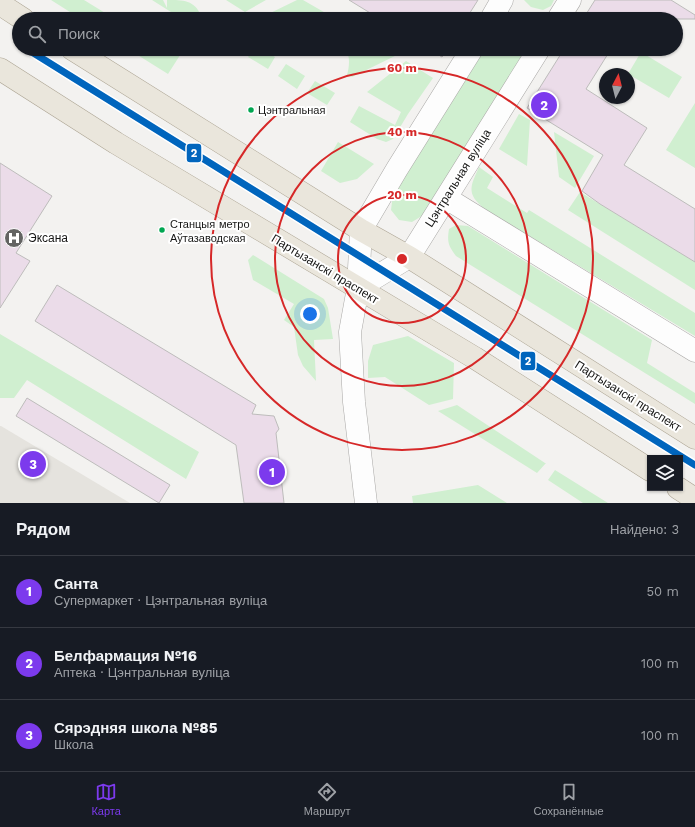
<!DOCTYPE html>
<html lang="ru">
<meta charset="utf-8">
<style>
body{margin:0;font-family:"Work Sans",sans-serif;background:#20242c;color:#f1f3f6}
.controls{position:absolute;right:12px;bottom:12px;display:grid;overflow:hidden;border-radius:0px;box-shadow:0 1px 3px #0004}
.controls button{width:36px;height:36px;display:grid;place-items:center;padding:0;border:0;border-bottom:1px solid #363941;background:#171b24;color:#f1f3f6;font:20px sans-serif}
.compass{position:absolute;left:599px;top:68px;width:36px;height:36px;border-radius:50%;background:#171b24;box-shadow:0 1px 3px #0004;rotate:7deg}
.you{position:absolute;left:310px;top:314px;width:14px;height:14px;margin:-10px;border:3px solid #fff;border-radius:50%;background:#1a73e8;box-shadow:0 0 0 6px #1a73e833}
.badge{display:grid;place-items:center;width:26px;height:26px;border-radius:50%;background:#7c3aed;color:#fff;font-size:13px;font-weight:700}
.pin{position:absolute;translate:-50% -50%;border:2px solid #fff;box-shadow:0 1px 4px #0006}
.list{margin:0;padding:0;list-style:none}
h2{display:flex;justify-content:space-between;align-items:center;height:52px;margin:0;padding:0 16px;font-size:17px}
h2 small{font-size:13px;font-weight:400;color:#9ea1a6}
.list li{display:grid;grid-template-columns:26px 1fr auto;gap:12px;align-items:center;box-sizing:border-box;height:72px;padding:0 16px;border-top:1px solid #363941}
.list b{display:block;font-size:15px;white-space:nowrap}
.list p{margin:0;font-size:13px;white-space:nowrap;color:#9ea1a6}
.list em{font-size:13px;font-style:normal;color:#9ea1a6}
.icon{flex:none;width:22px;height:22px;fill:none;stroke:currentColor;stroke-width:2;stroke-linecap:round;stroke-linejoin:round}
.map{position:relative;flex:none;width:695px;height:503px;overflow:hidden}
.search{position:absolute;background:#171b24;box-shadow:0 1px 3px #0004;left:12px;right:12px;top:12px;height:44px;display:flex;align-items:center;gap:10px;box-sizing:border-box;padding:0 14px;border-radius:22px;color:#9ea1a6;font-size:15px}
.sheet{height:268px;background:#171b24}
nav{display:flex;justify-content:space-around;align-items:center;box-sizing:border-box;height:56px;border-top:1px solid #363941;background:#171b24;font-size:11px;color:#9ea1a6}
nav a{display:grid;justify-items:center;gap:2px}
nav .on{color:#7c3aed}
.map>svg:first-child{display:block}
.built{fill:#e5e3de}
.green{fill:#d0efd0}
.building{fill:#ebdce9;stroke:#bdbcbb}
.lines{fill:none;stroke-linecap:round;stroke-linejoin:round}
.street-casing{stroke:#a8a7a5;stroke-width:23}
.primary-casing{stroke:#aca493;stroke-width:23}
.street{stroke:#fdfdfd;stroke-width:22}
.primary{stroke:#eae6dc;stroke-width:22}
.metro-1-casing{stroke:#fff;stroke-width:10}
.metro-1{stroke:#0065bd;stroke-width:7}
.ring{fill:none;stroke:#d62828;stroke-width:2}
.bus-dot{fill:#00a651;stroke:#fff;stroke-width:1.5}
.labels{text-anchor:middle;stroke-width:4;stroke-linejoin:round;paint-order:stroke}
.bus-label{font-size:11px;fill:#161615;stroke:#fff;text-anchor:start}
.street-label{font-size:12px;fill:#161615;stroke:#fff}
.poi-label{font-size:12px;fill:#161615;stroke:#fff;text-anchor:start}
.centre{fill:#d62828;stroke:#fff;stroke-width:2}
.ring-label{font-size:12px;text-anchor:middle;font-weight:bold;fill:#d62828;stroke:#fff;stroke-width:4;stroke-linejoin:round;paint-order:stroke}
.line-badge{stroke:#fff;stroke-width:1.5}
.badge-label{font-size:11px;text-anchor:middle;font-weight:bold;fill:#fff}
</style>
<div class="map">
<svg width="695" height="503" viewBox="0 0 695 503">
<rect width="100%" height="100%" fill="#f3f2f0"/>
<path class="built" d="M0,426H1L130,503H0Z"/>
<path class="green" d="M51,0H84L115,19H81Z
M152,0H163L167,8V0C183,0 195,0 201,16L200,19H182Z
M226,0H266L245,12Z
M297,0H303L336,19H258Z
M524,0H554L551,6L543,10L531,7Z
M128,49H184L168,74Z
M254,49H262L275,57L268,69L248,57Z
M345,49H388L397,55L352,77L347,75C349,68 351,56 345,49Z
M485,49H527L425,214L412,222L399,220L391,210L393,194Z
M641,52L682,77L669,98L628,74Z
M406,61L433,78L408,114L393,139L386,142L377,139L350,122L359,106L395,125L401,112L367,92Z
M286,64L305,76L297,89L278,76Z
M315,81L335,93L327,105L307,93Z
M695,103V168L666,150Z
M519,114L530,120L527,166L499,149Z
M554,132L594,156L575,188L559,177Z
M338,142L374,164L357,179L340,183L321,171Z
M479,167L493,177L487,188L527,213L529,210L695,313V336L485,209C466,194 470,187 479,167Z
M580,192L695,262V290L568,210Z
M456,225L468,226L652,340L647,363L695,393V404L456,256C448,245 447,242 449,229Z
M253,255L324,299L328,308L333,339L314,340L316,381L303,366L298,355L294,327L284,320L294,304L253,280L248,260Z
M0,334L199,452L186,479L27,380L14,398H0Z
M408,336L454,363L453,399L429,405L385,377L368,378V361L373,345Z
M457,405L545,463H546L537,473L438,411Z
M555,470L608,503H583L548,480Z
M478,485L507,503H413L412,496Z"/>
<path class="building" d="M349,0H478L466,19H380Z
M595,0H671L695,15V19H583Z
M429,49H448L442,57Z
M564,49H611L586,89L647,128L624,165L695,209V262L600,204L582,191L603,155L527,108Z
M0,163L52,196L16,253L30,261L0,308Z
M57,285L256,405L252,414L274,416L279,429L276,433L284,503H244L236,445L35,321Z
M27,398L170,485L159,503L16,416Z"/>
<g class="lines">
<g class="street-casing">
<path id="street" d="M491,19L502,0
M558,19L570,0
M446,198L695,351
M358,288L409,257L539,49
M366,503L354,402L350,332L358,288L361,230L397,169L472,49"/>
</g>
<g class="primary-casing">
<path id="primary" d="M0,4L23,19
M72,49L361,230L409,257L695,438
M0,69L116,143L475,358L650,470
M678,488L695,499"/>
</g>
<use href="#street" class="street"/>
<use href="#primary" class="primary"/>
<g class="metro-1-casing">
<path id="metro-1" d="M27,49L695,465"/>
</g>
<use href="#metro-1" class="metro-1"/>
</g>
<g class="ring">
<circle cx="402" cy="259" r="64"/>
<circle cx="402" cy="259" r="127"/>
<circle cx="402" cy="259" r="191"/>
</g>
<defs>
<g id="hospital-disc" transform="scale(1)"><circle r="9.5" fill="#636362" stroke="#fff"/><path d="M-5-5h3v3.5h4V-5h3V5h-3V1.5h-4V5h-3Z" fill="#fff"/></g>
</defs>
<g fill-rule="evenodd">
<use href="#hospital-disc" x="14" y="238"/>
</g>
<g class="bus-dot">
<circle cx="251" cy="110" r="3.5"/>
<circle cx="162" cy="230" r="3.5"/>
</g>
<g class="labels">
<g class="bus-label">
<text x="258" y="114">Цэнтральная</text>
<text x="170" y="228">Станцыя метро<tspan x="170" dy="14">Аўтазаводская</tspan></text>
</g>
<g class="street-label">
<text transform="translate(458 178) rotate(-58)" y="4">Цэнтральная вуліца</text>
<text transform="translate(325 269) rotate(31)" y="4">Партызанскі праспект</text>
<text transform="translate(628 396) rotate(32)" y="4">Партызанскі праспект</text>
</g>
<g class="poi-label">
<text x="28" y="242">Эксана</text>
</g>
</g>
<circle cx="402" cy="259" r="6" class="centre"/>
<g class="ring-label">
<text x="402" y="72">60 m</text>
<text x="402" y="136">40 m</text>
<text x="402" y="199">20 m</text>
</g>
<g class="line-badge">
<rect x="186" y="143" width="16" height="20" rx="4" fill="#0065bd"/>
<rect x="520" y="351" width="16" height="20" rx="4" fill="#0065bd"/>
</g>
<g class="badge-label">
<text x="194" y="157">2</text>
<text x="528" y="365">2</text>
</g>
</svg>
<div class="controls">
<button><svg class="icon" aria-label="layers" viewBox="0 0 24 24"><path d="M12 4l9 5-9 5-9-5zM3 14l9 5 9-5"/></svg></button>
</div>
<svg class="compass" viewBox="-18 -18 36 36"><path d="M0-13l5 13h-10z" fill="#e53935"/><path d="M0 13l5-13h-10z" fill="#9ea1a6"/></svg>
<div class="you"></div>
<div class="pin badge" style="left:272px;top:472px">1</div>
<div class="pin badge" style="left:544px;top:105px">2</div>
<div class="pin badge" style="left:33px;top:464px">3</div>
<div class="search"><svg class="icon" aria-label="search" viewBox="0 0 24 24"><circle cx="10" cy="10" r="6"/><path d="M15 15l6 6"/></svg>Поиск</div>
</div>
<section class="sheet">
<h2>Рядом<small>Найдено: 3</small></h2>
<ul class="list">
<li><span class="badge">1</span><div><b>Санта</b><p>Супермаркет · Цэнтральная вуліца</p></div><em>50 m</em></li>
<li><span class="badge">2</span><div><b>Белфармация №16</b><p>Аптека · Цэнтральная вуліца</p></div><em>100 m</em></li>
<li><span class="badge">3</span><div><b>Сярэдняя школа №85</b><p>Школа</p></div><em>100 m</em></li>
</ul>
</section>
<nav>
<a class="on"><svg class="icon" aria-label="map" viewBox="0 0 24 24"><path d="M3 6l6-2 6 2 6-2v14l-6 2-6-2-6 2zM9 4v14M15 6v14"/></svg>Карта</a>
<a><svg class="icon" aria-label="directions" viewBox="0 0 24 24"><path d="M12 3l9 9-9 9-9-9zM9 14v-3h6M13 9l2 2-2 2"/></svg>Маршрут</a>
<a><svg class="icon" aria-label="saved" viewBox="0 0 24 24"><path d="M7 4h10v16l-5-4-5 4z"/></svg>Сохранённые</a>
</nav>
